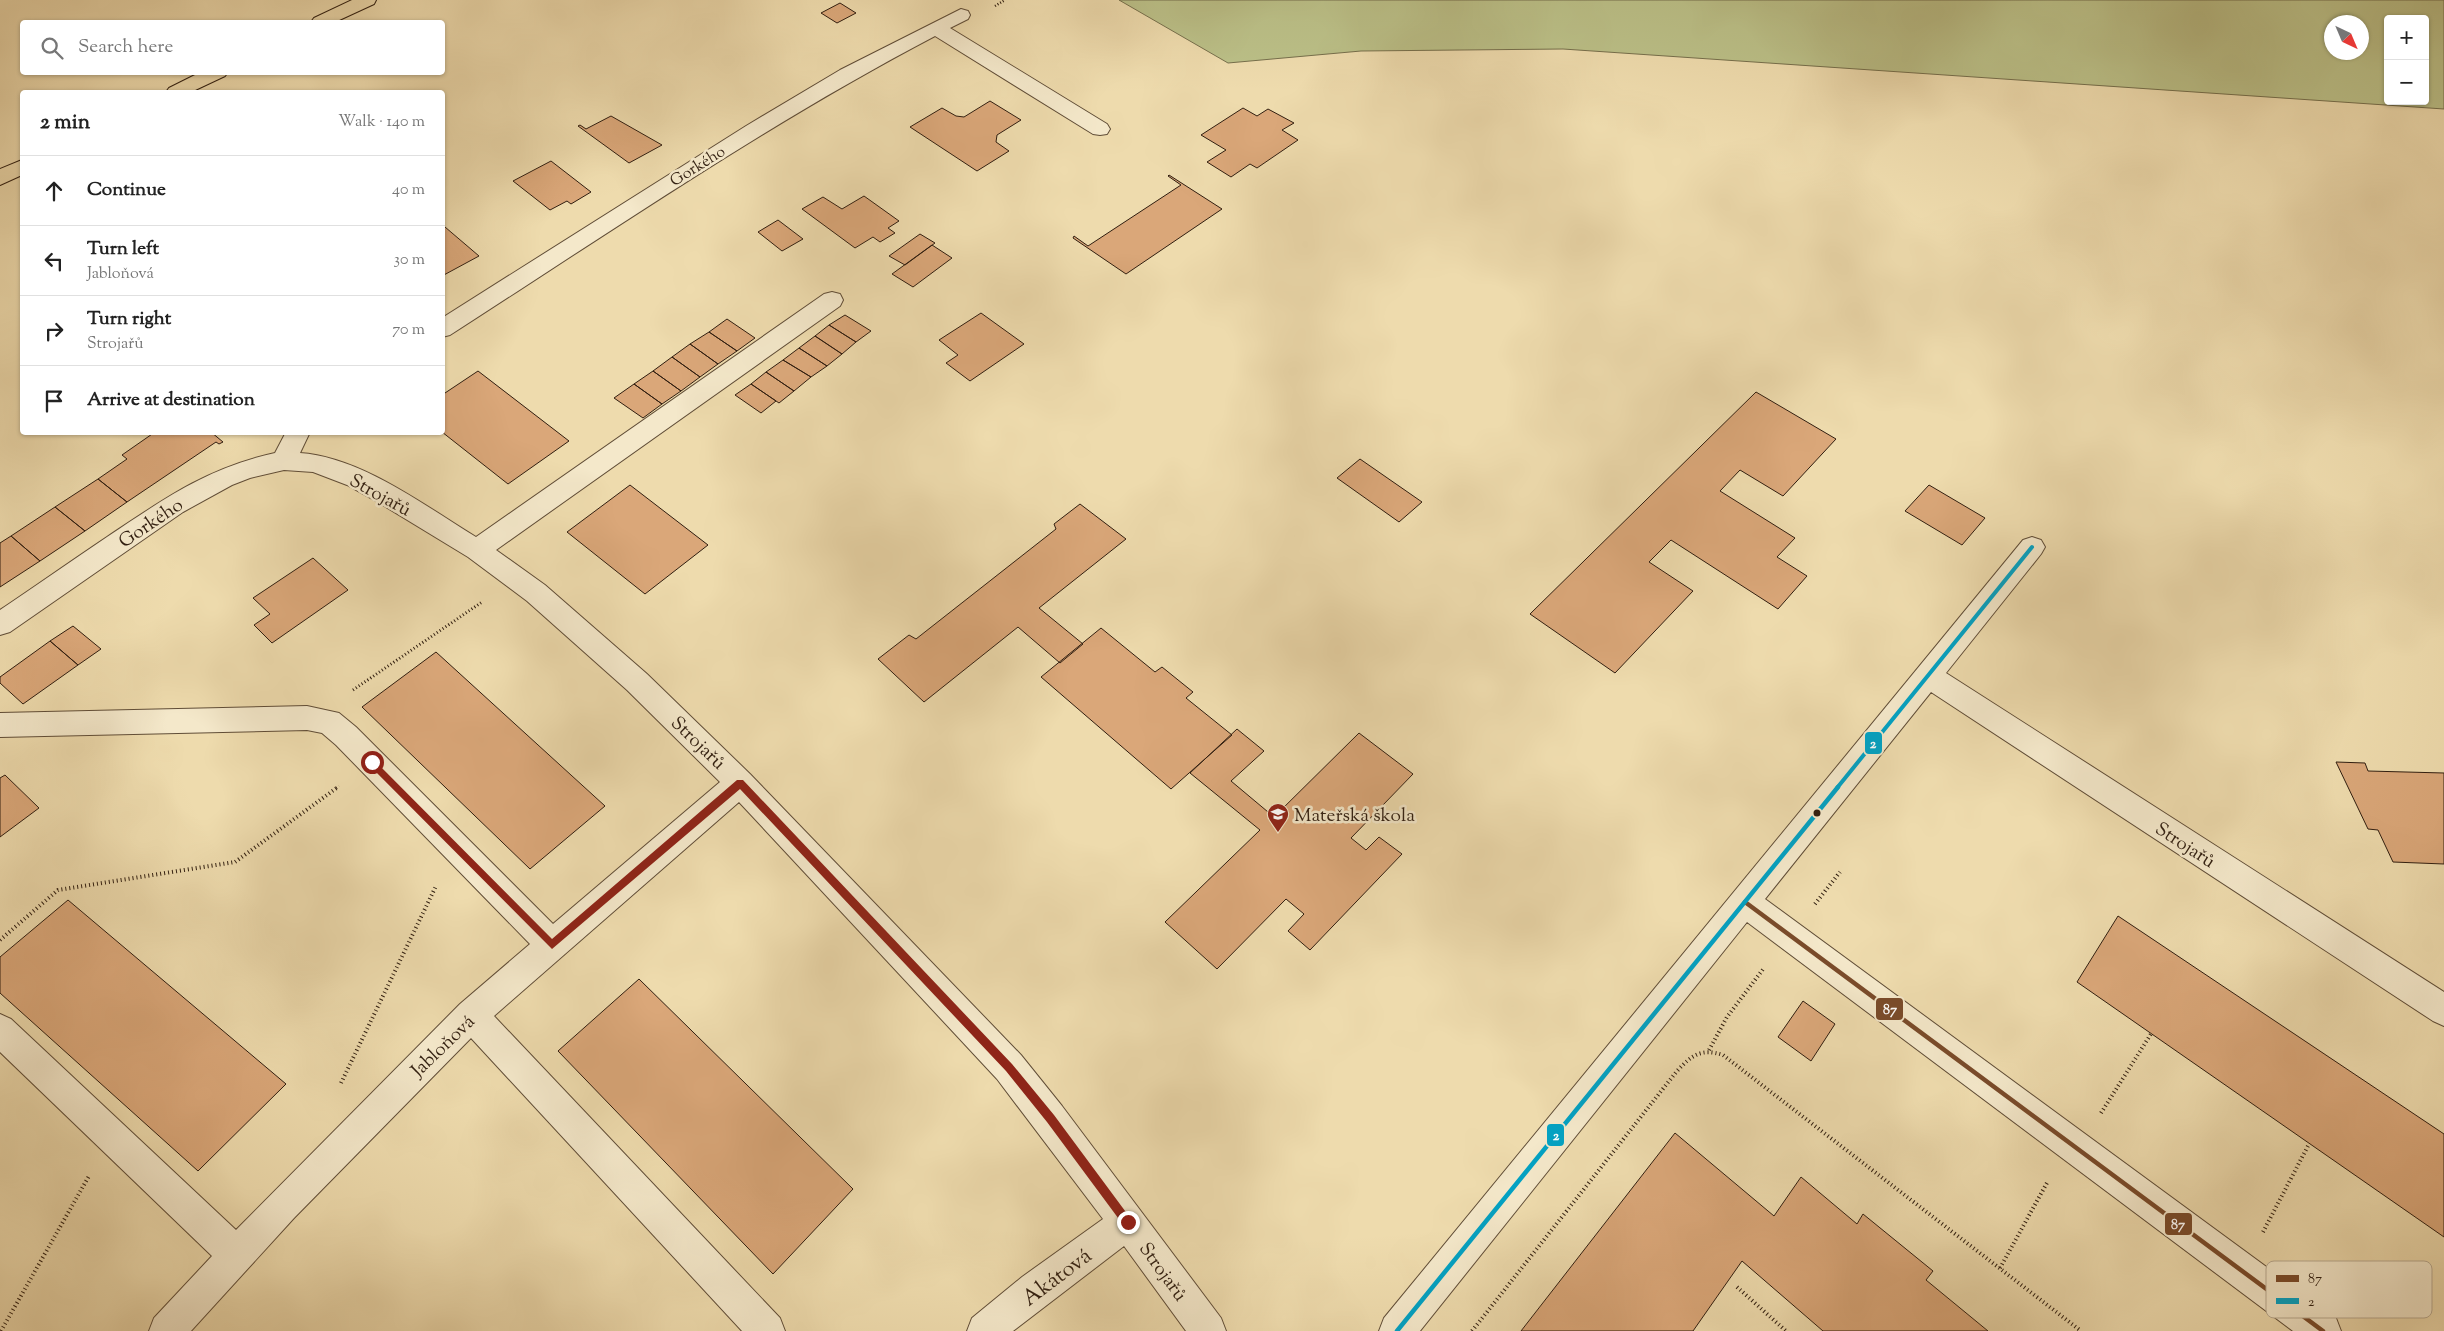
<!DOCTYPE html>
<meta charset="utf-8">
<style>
body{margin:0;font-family:"Sorts Mill Goudy",serif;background:#f2f2f2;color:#222}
.controls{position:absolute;right:15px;top:15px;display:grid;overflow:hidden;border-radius:5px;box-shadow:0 1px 4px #0004}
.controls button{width:45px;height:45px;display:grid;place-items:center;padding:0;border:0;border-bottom:1px solid #e0e0e0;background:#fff;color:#222;font:25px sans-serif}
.compass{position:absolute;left:2324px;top:15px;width:45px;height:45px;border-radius:50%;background:#fff;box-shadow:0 1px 4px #0004;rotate:136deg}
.stop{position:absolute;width:15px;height:15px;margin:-11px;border:4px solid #8f2418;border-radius:50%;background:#fff}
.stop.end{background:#8f2418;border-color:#fff;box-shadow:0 1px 5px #0008}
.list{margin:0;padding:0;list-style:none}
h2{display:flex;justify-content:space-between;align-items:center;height:65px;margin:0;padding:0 20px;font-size:21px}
h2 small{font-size:16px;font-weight:400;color:#767676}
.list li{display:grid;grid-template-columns:32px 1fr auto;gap:15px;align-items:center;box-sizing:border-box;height:70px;padding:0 20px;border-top:1px solid #e0e0e0}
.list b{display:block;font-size:19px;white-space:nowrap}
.list p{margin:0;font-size:16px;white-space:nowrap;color:#767676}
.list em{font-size:16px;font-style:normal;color:#767676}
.icon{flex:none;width:28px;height:28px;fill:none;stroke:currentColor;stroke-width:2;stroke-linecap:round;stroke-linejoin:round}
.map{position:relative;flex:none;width:2444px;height:1331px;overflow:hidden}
.search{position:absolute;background:#fff;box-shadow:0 1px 4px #0004;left:20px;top:20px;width:425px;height:55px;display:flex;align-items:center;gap:12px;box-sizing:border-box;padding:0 18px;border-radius:5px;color:#767676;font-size:19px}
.panel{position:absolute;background:#fff;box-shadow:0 1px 4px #0004;left:20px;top:90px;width:425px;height:345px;border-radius:5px}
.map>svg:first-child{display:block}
.green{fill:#bbc088;stroke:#766f4c;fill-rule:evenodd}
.building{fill:#daa779;stroke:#301e10}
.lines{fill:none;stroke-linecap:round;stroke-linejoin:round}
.minor-casing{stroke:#604d37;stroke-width:2}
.major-casing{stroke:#301e10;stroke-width:2}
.path-far2{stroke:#301e10;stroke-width:2.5;stroke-dasharray:1 2;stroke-linecap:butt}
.path-far1{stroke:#301e10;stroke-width:3;stroke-dasharray:1 2.5;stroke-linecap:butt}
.path{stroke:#301e10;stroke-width:4;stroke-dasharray:1 3;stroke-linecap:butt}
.minor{fill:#f4e8ca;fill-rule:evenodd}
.major{fill:#eedbad;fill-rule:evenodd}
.bus-1-casing{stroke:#f4e8ca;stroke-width:8}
.bus-2-far1-casing{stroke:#f4e8ca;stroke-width:8}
.bus-2-casing{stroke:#f4e8ca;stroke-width:8}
.bus-1{stroke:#7a4b2a;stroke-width:4.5}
.bus-2-far1{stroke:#02a2c4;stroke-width:4}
.bus-2{stroke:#02a2c4;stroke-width:4.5}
.route{fill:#8f2418}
.bus-dot{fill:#301e10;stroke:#f4e8ca;stroke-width:2}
.labels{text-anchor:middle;stroke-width:5;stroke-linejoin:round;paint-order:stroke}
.far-street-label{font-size:16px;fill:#301e10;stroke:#f4e8ca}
.street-label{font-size:19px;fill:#301e10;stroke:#f4e8ca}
.poi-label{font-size:19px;fill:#301e10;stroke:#f4e8ca;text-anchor:start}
.near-street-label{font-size:22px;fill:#301e10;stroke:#f4e8ca}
.key{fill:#f4e8ca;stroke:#b9ab92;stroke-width:1}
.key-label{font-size:14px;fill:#301e10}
.line-badge{stroke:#f4e8ca;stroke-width:2}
.badge-label{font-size:14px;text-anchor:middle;font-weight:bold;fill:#fff}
</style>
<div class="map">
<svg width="2444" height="1331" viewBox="0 0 2444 1331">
<rect width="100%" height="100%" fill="#eedbad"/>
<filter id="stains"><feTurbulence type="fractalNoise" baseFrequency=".004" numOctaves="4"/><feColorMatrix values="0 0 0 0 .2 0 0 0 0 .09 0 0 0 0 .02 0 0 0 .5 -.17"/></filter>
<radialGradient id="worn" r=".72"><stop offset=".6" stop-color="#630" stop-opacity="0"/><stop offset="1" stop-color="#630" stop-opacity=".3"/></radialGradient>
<path class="green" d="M1119,0H2444V109L1563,49L1361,51L1228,63ZM2388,19H2425V101H2388ZM2332,22H2362V52H2332Z"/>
<path class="building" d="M840,3L856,13L837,23L821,13Z
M990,101L1021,120L997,135L996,142L1009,151L977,171L910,127L942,108L956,116L964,117Z
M1243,108L1257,116L1268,109L1294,123L1282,130L1298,140L1257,168L1250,164L1231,177L1207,162L1226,150L1201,135Z
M611,116L662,145L629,163L578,126L580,125L586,129Z
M551,161L591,192L571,204L567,201L550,210L513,181Z
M1169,175L1222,209L1126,274L1073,238L1074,236L1088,246L1181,185L1168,176Z
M864,196L899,221L888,228L895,233L880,242L873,237L855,248L802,209L823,197L842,209Z
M778,220L803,239L782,251L758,232Z
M445,227L479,256L442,276V228Z
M920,234L935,243L905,265L889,256Z
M932,245L952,258L913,287L892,274Z
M981,313L1024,344L970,381L946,363L958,355L939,340Z
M845,315L871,331L856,342L829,325Z
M727,319L755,338L737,351L709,332Z
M829,325L856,342L842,354L815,336Z
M709,332L737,351L718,364L690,344Z
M815,336L842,354L827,366L799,348Z
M690,344L718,364L700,377L672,357Z
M799,348L827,366L811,377L783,360Z
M672,357L700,377L681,391L653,371Z
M783,360L811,377L794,391L766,372Z
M478,371L569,441L508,484L442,432V395Z
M653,371L681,391L662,404L634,384Z
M766,372L794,391L779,403L751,384Z
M634,384L662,404L643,418L614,398Z
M751,384L776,401L761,413L735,395Z
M1756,392L1836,439L1783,496L1740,470L1720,491L1795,538L1777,557L1807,576L1778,609L1671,540L1649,562L1693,591L1615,673L1530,614Z
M155,432H211L223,442L219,444L216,442L127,502L98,479L127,459L122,455Z
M1360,459L1422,502L1399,522L1337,478Z
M98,479L127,502L85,531L55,507Z
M630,485L708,545L645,594L567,532Z
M1929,485L1985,518L1962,545L1905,511Z
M1080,504L1126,539L1039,608L1083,644L1060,663L1018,627L924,702L878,659L909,635L916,639L1056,529L1054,524Z
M55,507L85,531L40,561L11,536Z
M11,536L40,561L0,587V543Z
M313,558L348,590L272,643L254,625L270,614L253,598Z
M73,626L101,649L78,665L50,641Z
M1101,628L1155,672L1162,667L1193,692L1186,698L1232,735L1171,789L1041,677Z
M50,641L78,665L23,704L0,683V677Z
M436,652L605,806L530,869L362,707Z
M1237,729L1264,751L1231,781L1274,817L1359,733L1413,774L1351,838L1366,850L1379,837L1402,854L1310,950L1288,931L1304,914L1286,899L1217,969L1165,922L1260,830L1190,773Z
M2336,762L2365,763L2368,771L2444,773V864L2393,862L2378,830L2368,829Z
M5,775L39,808L0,837V778Z
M68,900L286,1084L198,1171L0,993V957Z
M2118,916L2444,1134V1237L2077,982Z
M639,979L853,1189L773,1274L558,1051Z
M1803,1001L1835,1024L1811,1061L1778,1037Z
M1675,1133L1774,1216L1801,1177L1857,1224L1863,1214L1933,1271L1926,1280L1988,1331H1823L1742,1261L1693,1331H1521Z"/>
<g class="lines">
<g class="minor-casing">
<path id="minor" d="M961,9L968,11L970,15L968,19L950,28L1107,124L1110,129L1107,134L1100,135L1093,134L935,36C767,124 610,232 450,335L442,337V318L746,126L840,70Z
M832,292L840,294L843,300L840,306L496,550L545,585L647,674L750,774L1021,1055L1062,1106L1221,1318L1226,1331H1186L1124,1246L1013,1331H967L972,1318L1022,1277L1103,1219L997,1079L739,802L494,1016L780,1318L785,1331H742L471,1038L294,1218L191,1331H149L154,1318L212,1256L0,1052V1014L11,1019L236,1230L460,1004L530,944L336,745L322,733L307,730L0,737V713L307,706L339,713L356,727L553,924L720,782L627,690L527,601L468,557L381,504L347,485L313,472L284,470L250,478L232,485L183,512L10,632L0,635V610C36,586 71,561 107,537C164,499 207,468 275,453L286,432H310L300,453C361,457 425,506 476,537L824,294Z
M2032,537L2041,540L2045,547L2041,554L1946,673L2444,992V1026L2433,1021L1931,692L1765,899L2336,1318L2341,1331H2293L1747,922L1420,1331H1379L1384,1318L2023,540Z"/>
</g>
<g class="major-casing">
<path id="major" d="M352,0H376L374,4L335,22H311L314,18Z
M201,72H228L225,76L191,92H166L169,88Z
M22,160V175L0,185V169Z"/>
</g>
<path class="path-far2" d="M995,6L1005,0"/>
<path class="path-far1" d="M353,690L482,602
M336,788L339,786"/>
<path class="path" d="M1815,904L1840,872
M0,940L58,890L235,862L338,787
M1709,1050L1727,1017L1764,968
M341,1083L436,886
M2101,1113L2151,1034
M2263,1232L2309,1144
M2000,1268L2048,1181
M1737,1287L1786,1331
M1,1331L89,1176
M1472,1331L1677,1071C1692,1055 1701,1048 1723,1055L2081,1331"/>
<use href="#minor" class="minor"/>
<use href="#major" class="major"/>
<g class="bus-1-casing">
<path id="bus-1" d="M1745,902L2323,1331"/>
</g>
<g class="bus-2-far1-casing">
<path id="bus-2-far1" d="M1837,788L2032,547"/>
</g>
<g class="bus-2-casing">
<path id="bus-2" d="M1397,1331L1838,787"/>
</g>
<use href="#bus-1" class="bus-1"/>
<use href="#bus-2-far1" class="bus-2-far1"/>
<use href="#bus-2" class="bus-2"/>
</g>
<path class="route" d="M372,758L552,939L737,780H743L1012,1064L1054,1115L1131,1219V1226H1124L1047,1122L1006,1071L740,789L552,949L369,765L367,762Z"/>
<defs>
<g id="school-pin" transform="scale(1.125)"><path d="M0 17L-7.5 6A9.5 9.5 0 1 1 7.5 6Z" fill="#8f2418" stroke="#f4e8ca"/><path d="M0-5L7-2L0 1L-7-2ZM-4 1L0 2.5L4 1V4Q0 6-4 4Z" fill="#fff"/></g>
</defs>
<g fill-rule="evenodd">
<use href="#school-pin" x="1278" y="814"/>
</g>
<circle class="bus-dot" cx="1817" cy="813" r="4.5"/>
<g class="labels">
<g class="far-street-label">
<text transform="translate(697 165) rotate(-32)" y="6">Gorkého</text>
</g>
<g class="street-label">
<text transform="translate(381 494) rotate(29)" y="7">Strojařů</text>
<text transform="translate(150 522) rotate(-34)" y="7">Gorkého</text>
<text transform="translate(699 742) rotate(44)" y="7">Strojařů</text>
<text transform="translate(2186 844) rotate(33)" y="7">Strojařů</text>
<text transform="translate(442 1045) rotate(-44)" y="7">Jabloňová</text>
<text transform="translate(1164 1271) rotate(54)" y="7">Strojařů</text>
</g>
<g class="poi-label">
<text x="1294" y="821">Mateřská škola</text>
</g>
<g class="near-street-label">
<text transform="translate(1056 1276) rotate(-37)" y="8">Akátová</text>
</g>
</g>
<rect x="2266" y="1261" width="166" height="57" rx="8" class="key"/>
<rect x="2276" y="1275" width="23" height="7" fill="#7a4b2a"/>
<rect x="2276" y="1298" width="23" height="6" fill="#02a2c4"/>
<g class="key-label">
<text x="2308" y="1283">87</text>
<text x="2308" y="1306">2</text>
</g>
<g class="line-badge">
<rect x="1864" y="731" width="19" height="24" rx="5" fill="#02a2c4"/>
<rect x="1875" y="997" width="29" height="24" rx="5" fill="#7a4b2a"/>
<rect x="1546" y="1123" width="19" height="24" rx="5" fill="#02a2c4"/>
<rect x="2164" y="1212" width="29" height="24" rx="5" fill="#7a4b2a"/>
</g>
<g class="badge-label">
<text x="1873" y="748">2</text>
<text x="1890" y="1014">87</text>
<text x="1556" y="1140">2</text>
<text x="2178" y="1229">87</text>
</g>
<rect width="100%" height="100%" filter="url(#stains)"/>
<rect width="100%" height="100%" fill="url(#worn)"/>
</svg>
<div class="controls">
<button>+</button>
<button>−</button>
</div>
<svg class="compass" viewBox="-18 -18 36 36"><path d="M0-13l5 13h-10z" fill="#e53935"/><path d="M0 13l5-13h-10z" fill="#767676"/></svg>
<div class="stop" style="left:372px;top:762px"></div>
<div class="stop end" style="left:1128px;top:1222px"></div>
<div class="search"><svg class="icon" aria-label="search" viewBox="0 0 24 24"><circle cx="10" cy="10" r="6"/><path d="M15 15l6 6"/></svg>Search here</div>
<section class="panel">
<h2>2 min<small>Walk · 140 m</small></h2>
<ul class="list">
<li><svg class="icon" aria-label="ahead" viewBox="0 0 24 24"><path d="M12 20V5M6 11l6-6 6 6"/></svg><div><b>Continue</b></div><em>40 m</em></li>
<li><svg class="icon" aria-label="left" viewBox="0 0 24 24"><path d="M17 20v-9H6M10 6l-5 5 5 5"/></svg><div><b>Turn left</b><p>Jabloňová</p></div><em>30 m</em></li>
<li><svg class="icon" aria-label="right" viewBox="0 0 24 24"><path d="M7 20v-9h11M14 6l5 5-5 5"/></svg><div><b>Turn right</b><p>Strojařů</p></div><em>70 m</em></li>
<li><svg class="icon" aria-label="arrive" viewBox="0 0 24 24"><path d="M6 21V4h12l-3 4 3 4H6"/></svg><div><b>Arrive at destination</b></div></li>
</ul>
</section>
</div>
